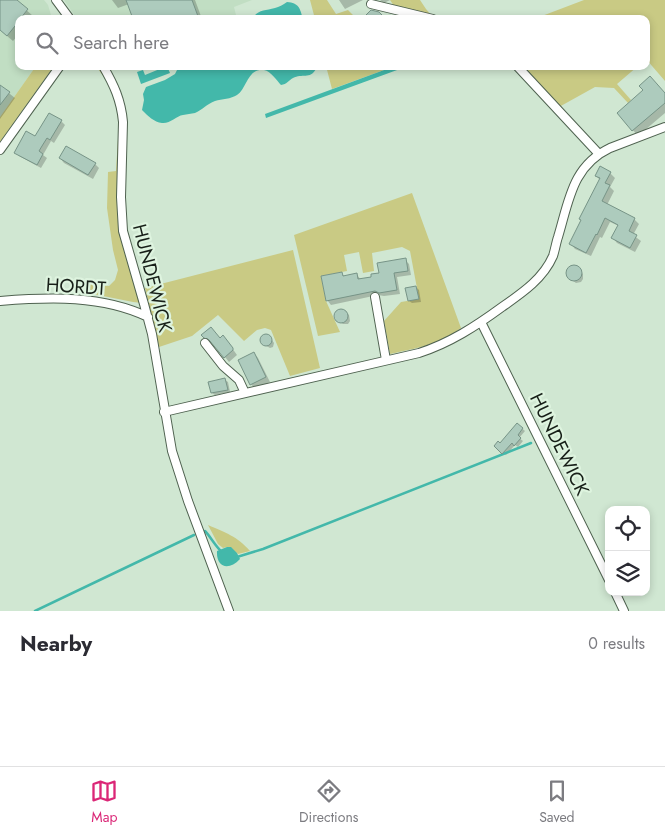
<!DOCTYPE html>
<style>
body{margin:0;font-family:Jost,sans-serif;background:#f7f7f7;color:#2b2b33}
.controls{position:absolute;right:15px;bottom:15px;display:grid;overflow:hidden;border-radius:10px;box-shadow:0 2px 8px #0003}
.controls button{width:45px;height:45px;display:grid;place-items:center;padding:0;border:0;border-bottom:1px solid #e1e1e2;background:#fff;color:#2b2b33;font:25px sans-serif}
.list{margin:0;padding:0;list-style:none}
h2{display:flex;justify-content:space-between;align-items:center;height:65px;margin:0;padding:0 20px;font-size:21px}
h2 small{font-size:16px;font-weight:400;color:#7c7c81}
.icon{flex:none;width:28px;height:28px;fill:none;stroke:currentColor;stroke-width:2;stroke-linecap:round;stroke-linejoin:round}
.map{position:relative;flex:none;width:665px;height:611px;overflow:hidden}
.search{position:absolute;background:#fff;box-shadow:0 2px 8px #0003;left:15px;right:15px;top:15px;height:55px;display:flex;align-items:center;gap:12px;box-sizing:border-box;padding:0 18px;border-radius:10px;color:#7c7c81;font-size:19px}
.sheet{height:155px;background:#fff}
nav{display:flex;justify-content:space-around;align-items:center;box-sizing:border-box;height:70px;border-top:1px solid #e1e1e2;background:#fff;font-size:14px;color:#7c7c81}
nav a{display:grid;justify-items:center;gap:2px}
nav .on{color:#db2777}
.map>svg:first-child{display:block}
.built{fill:#c1dec3}
.green{fill:#c9ca84}
.water{fill:#43b8aa}
.shadow{fill:#0003}
.lines{fill:none;stroke-linecap:round;stroke-linejoin:round}
.stream{stroke:#43b8aa;stroke-width:2.5}
.building{fill:#adcbbd;stroke:#779487}
.minor-casing{stroke:#4f6250;stroke-width:10}
.minor{stroke:#fff;stroke-width:8}
.labels{text-anchor:middle;stroke-width:4.5;stroke-linejoin:round;paint-order:stroke}
.street-label{font-size:19px;fill:#171f18;stroke:#def4df}
</style>
<div class="map">
<svg width="665" height="611" viewBox="0 0 665 611">
<rect width="100%" height="100%" fill="#d0e7d2"/>
<path class="built" d="M0,0H44L48,5L51,15V19H19V66H36L0,117Z
M64,0H252L234,7L237,19H77Z"/>
<path class="green" d="M310,0H327L336,14L348,10L357,19H315Z
M390,0H420L426,9L433,17L394,6Z
M584,0H665V81L646,59V19H534Z
M36,66H54L0,142V117Z
M96,66H101L120,109L119,214L142,303L133,302L93,294L70,291L76,282L109,286L115,280L118,270L113,250L107,208L108,172L116,171C117,146 122,117 113,93C109,83 102,75 96,66Z
M326,66H395L332,89Z
M524,66H638L617,84L631,100L628,103L614,88L595,87L559,107Z
M412,193L461,328C439,345 417,348 390,354L384,321L401,302L419,299L410,251L402,247L372,253L374,271L363,273L359,252L344,255L347,271L321,276L326,301L340,332L318,336L294,235Z
M293,250L320,368L290,376L271,330L265,328L257,330L244,341L218,315L192,336L159,347L145,288Z
M208,525C226,533 237,536 250,551L238,554L237,553L227,547L223,548L218,544Z"/>
<path class="water" d="M287,2C299,3 300,8 303,19H252C258,9 265,11 275,8C279,7 283,5 287,2Z
M167,66L170,73L141,84L137,72L143,70L145,75Z
M179,66H315L316,69C310,80 302,73 293,78C288,81 287,84 281,85C277,81 271,71 264,70C247,68 247,89 237,95C231,99 222,99 215,101C207,104 202,110 195,113C191,114 187,114 183,115C176,116 170,124 162,123C154,122 148,116 142,110L144,100L143,94L146,87L165,80L175,74Z
M395,66H408L266,118L265,114Z
M227,547H231L237,553L240,559C229,571 216,568 217,551Z"/>
<path class="shadow" d="M0,0H15L33,16L31,19H19V34L13,41L0,30Z
M112,0H195L202,19H134L129,4L118,8Z
M339,0H363L345,9Z
M380,0H390L384,3Z
M0,86L15,98L0,119Z
M665,94V113L638,136L618,113Z
M61,121L65,125L54,143L51,141L43,155L47,158L41,168L19,156L16,152Z
M60,158L95,164L99,168L93,179L64,163Z
M610,173L615,178L610,187L614,191L607,205L634,219L639,224L633,235L641,241L635,252L617,243L613,238L619,226L610,222L602,238L600,237L591,256L575,249L571,244L600,180L596,176Z
M405,260L409,264L411,275L397,277L400,294L384,296L378,295L331,305L327,300L342,274L345,277L357,275L361,280L380,274Z
M575,267L583,274V279L581,282L576,283L568,277L567,273L570,268Z
M416,287L419,290L421,302L412,303L409,301Z
M341,310L346,312L349,315L350,321L348,324H343L337,319L336,315Z
M203,335L227,341L237,355L229,362L214,343L210,342Z
M264,336H267L272,340L274,343L273,347L270,348L263,344L262,340Z
M254,353L258,358L270,382L255,389L251,384Z
M225,380L228,382L230,392L215,395L212,393Z
M517,424L525,431L519,438L523,441L518,447L515,445L506,455L495,446L500,444Z"/>
<g class="lines">
<path class="stream" d="M205,531C210,536 216,547 221,551
M237,557L263,549L531,443
M35,611L194,535"/>
</g>
<path class="building" d="M0,0H17L28,9L20,19H19V21L7,36L0,30Z
M126,0H192L199,19H133Z
M371,10L379,12L386,19H362Z
M650,76L665,93V103L632,131L617,113L643,90L639,86Z
M0,85L10,92L0,105Z
M49,113L62,120L50,140L47,138L42,146L39,151L43,154L37,165L14,153L26,131L35,136Z
M66,146L96,163L88,175L59,158Z
M600,166L611,172L605,183L610,185L602,201L635,218L629,231L637,235L630,248L611,238L618,225L605,218L597,235L596,234L586,253L569,244L581,220L579,219L600,178L595,176Z
M406,258L408,271L394,273L397,290L379,293L375,291L326,301L321,276L342,272L343,276L357,273L358,279L371,277V274L379,273L377,263Z
M566 273a8 8 0 1 1 16 0a8 8 0 1 1-16 0Z
M416,286L419,299L408,301L405,288Z
M334 316a7 7 0 1 1 14 0a7 7 0 1 1-14 0Z
M211,327L220,338L223,335L233,348V350L224,358L209,340L204,338L201,335Z
M260 340a6 6 0 1 1 12 0a6 6 0 1 1-12 0Z
M254,352L266,377L250,385L238,360Z
M225,378L228,390L211,393L208,382Z
M517,423L523,428L518,435L521,438L514,446L512,443L502,454L494,446L498,441L500,443Z"/>
<g class="lines">
<g class="minor-casing">
<path id="minor" d="M56,0L70,19
M371,4L433,19
M103,66C114,85 121,100 123,122L121,197L123,231L144,304L152,334L172,451L188,501L229,611
M517,66L599,154
M0,150L60,66
M375,297L386,360
M0,301C50,297 102,295 148,317
M481,322L609,580
M205,343L223,366L239,380L245,393
M164,412L419,353C450,343 476,326 502,307C522,293 543,279 553,256C555,250 556,243 558,237C569,201 572,166 610,148L665,127
M615,592L624,611"/>
</g>
<use href="#minor" class="minor"/>
</g>
<g class="labels">
<g class="street-label">
<text transform="translate(153 278) rotate(76)" y="7">HUNDEWICK</text>
<text transform="translate(76 286) rotate(4)" y="7">HORDT</text>
<text transform="translate(560 444) rotate(64)" y="7">HUNDEWICK</text>
</g>
</g>
</svg>
<div class="controls">
<button><svg class="icon" aria-label="locate" viewBox="0 0 24 24"><circle cx="12" cy="12" r="6"/><path d="M12 2v4M12 18v4M2 12h4M18 12h4"/></svg></button>
<button><svg class="icon" aria-label="layers" viewBox="0 0 24 24"><path d="M12 4l9 5-9 5-9-5zM3 14l9 5 9-5"/></svg></button>
</div>
<div class="search"><svg class="icon" aria-label="search" viewBox="0 0 24 24"><circle cx="10" cy="10" r="6"/><path d="M15 15l6 6"/></svg>Search here</div>
</div>
<section class="sheet">
<h2>Nearby<small>0 results</small></h2>
<ul class="list">
</ul>
</section>
<nav>
<a class="on"><svg class="icon" aria-label="map" viewBox="0 0 24 24"><path d="M3 6l6-2 6 2 6-2v14l-6 2-6-2-6 2zM9 4v14M15 6v14"/></svg>Map</a>
<a><svg class="icon" aria-label="directions" viewBox="0 0 24 24"><path d="M12 3l9 9-9 9-9-9zM9 14v-3h6M13 9l2 2-2 2"/></svg>Directions</a>
<a><svg class="icon" aria-label="saved" viewBox="0 0 24 24"><path d="M7 4h10v16l-5-4-5 4z"/></svg>Saved</a>
</nav>
